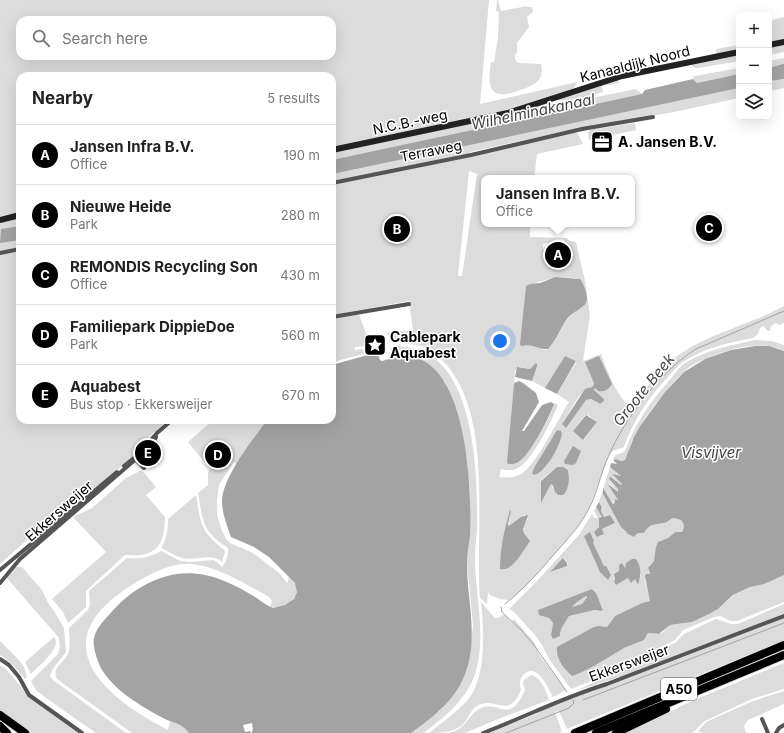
<!DOCTYPE html>
<meta charset="utf-8">
<style>
body{margin:0;font-family:Inter,sans-serif;background:#f6f6f6;color:#222}
.controls{position:absolute;right:12px;top:12px;display:grid;overflow:hidden;border-radius:8px;box-shadow:0 4px 16px #0002}
.controls button{width:36px;height:36px;display:grid;place-items:center;padding:0;border:0;border-bottom:1px solid #e0e0e0;background:#fff;color:#222;font:20px sans-serif}
.you{position:absolute;left:500px;top:341px;width:14px;height:14px;margin:-10px;border:3px solid #fff;border-radius:50%;background:#1a73e8;box-shadow:0 0 0 6px #1a73e833}
.badge{display:grid;place-items:center;width:26px;height:26px;border-radius:50%;background:#000;color:#fff;font-size:13px;font-weight:700}
.pin{position:absolute;translate:-50% -50%;border:2px solid #fff;box-shadow:0 1px 4px #0006}
.popup{position:absolute;left:481px;top:175px;width:154px;height:52px;box-sizing:border-box;display:grid;place-content:center;border-radius:8px;background:#fff;filter:drop-shadow(0 1px 3px #0005);font-size:13px;white-space:nowrap;color:#767676}
.popup b{font-size:15px;color:#222}
.popup::after{content:'';position:absolute;left:50%;top:100%;margin-left:-8px;border:8px solid transparent;border-top-color:#fff}
.list{margin:0;padding:0;list-style:none}
h2{display:flex;justify-content:space-between;align-items:center;height:52px;margin:0;padding:0 16px;font-size:17px}
h2 small{font-size:13px;font-weight:400;color:#767676}
.list li{display:grid;grid-template-columns:26px 1fr auto;gap:12px;align-items:center;box-sizing:border-box;height:60px;padding:0 16px;border-top:1px solid #e0e0e0}
.list b{display:block;font-size:15px;white-space:nowrap}
.list p{margin:0;font-size:13px;white-space:nowrap;color:#767676}
.list em{font-size:13px;font-style:normal;color:#767676}
.icon{flex:none;width:22px;height:22px;fill:none;stroke:currentColor;stroke-width:2;stroke-linecap:round;stroke-linejoin:round}
.map{position:relative;flex:none;width:784px;height:733px;overflow:hidden}
.search{position:absolute;background:#fff;box-shadow:0 4px 16px #0002;left:16px;top:16px;width:320px;height:44px;display:flex;align-items:center;gap:10px;box-sizing:border-box;padding:0 14px;border-radius:12px;color:#767676;font-size:15px}
.panel{position:absolute;background:#fff;box-shadow:0 4px 16px #0002;left:16px;top:72px;width:320px;height:352px;border-radius:12px}
.map>svg:first-child{display:block}
.green{fill:#dcdcdc;fill-rule:evenodd}
.water{fill:#a3a3a3;fill-rule:evenodd}
.pier{fill:#fff}
.lines{fill:none;stroke-linecap:round;stroke-linejoin:round}
.stream{stroke:#a3a3a3;stroke-width:1}
.highway-casing{stroke:#dbdbdb;stroke-width:10}
.street{stroke:#555;stroke-width:4}
.secondary{stroke:#222;stroke-width:6}
.highway{stroke:#000;stroke-width:8}
.labels{text-anchor:middle;stroke-width:3;stroke-linejoin:round;paint-order:stroke}
.shield{fill:#fff;stroke:#4c4c4c;stroke-width:1}
.shield-label{font-size:13px;font-weight:bold;fill:#000}
.street-label{font-size:14px;fill:#000;stroke:#fff}
.poi-label{font-size:14px;font-weight:bold;fill:#000;stroke:#fff;text-anchor:start}
.water-label{font-size:15px;font-style:italic;fill:#444;stroke:#fff}
</style>
<div class="map">
<svg width="784" height="733" viewBox="0 0 784 733">
<rect width="100%" height="100%" fill="#fff"/>
<path class="green" d="M0,0H489L480,104L577,82L574,88L542,101L520,108L479,117L478,123L512,115L549,103L572,102L636,89L642,94L536,116L543,129L739,88V98L674,112L566,131L470,152L469,156L575,132L578,134L583,144L537,154L534,178H484V224H530V237L567,238L568,240L576,242L585,281L590,315L583,361L601,354C608,372 615,394 630,407C643,394 653,377 666,365C699,335 746,327 784,306V323L779,325L776,323L771,326L770,331H768L763,326L760,328L758,334L753,338C731,342 705,348 686,360C680,363 675,369 670,375C650,395 633,420 624,447L613,451L609,455L589,508C579,528 563,544 549,560C537,574 525,589 509,600L500,599L490,595L488,592L487,604L480,598C474,529 497,402 435,354C429,350 423,345 416,345C412,344 408,345 404,343C398,342 392,336 386,333L413,330L409,301L332,315V76H20V420H168L135,449L132,458L87,494L76,496L0,564ZM20,20H332V56H20ZM469,171L477,174L462,276H458ZM556,239H561L564,240V244L562,252L543,249V244L552,242ZM555,277L575,278L580,279C583,285 587,293 587,300C586,307 575,310 571,315C561,325 558,340 548,349L544,350L530,344L521,345L526,286ZM565,356L576,361V363L557,394L569,402C558,419 536,466 521,474C514,478 507,478 499,477L501,469C505,470 511,471 516,469C531,464 552,420 558,405L554,403C551,418 529,456 516,464L509,442L515,371L520,367L530,369L537,364L532,381L545,388ZM594,383L595,387L594,391L602,398L599,404L591,399L586,400L562,424C568,415 575,400 582,393C586,389 592,389 594,383ZM585,415H588L597,422L584,440L573,431ZM561,431L562,436L536,474L534,475L533,471L535,466L554,435ZM573,447L581,451L564,461L566,460ZM557,467L568,470L569,473L568,487L557,495L551,484L541,503V480ZM510,510L509,526L524,515H527L528,519L523,526L524,533L526,535L525,548L522,553L505,570L500,569C500,548 504,530 510,510Z
M497,0H498L501,11L527,6V7H532L533,12L527,17L529,27L517,43V53L515,54V59L518,63L541,64C546,84 528,87 515,92C487,101 488,83 491,62L494,63L498,38L499,12L496,11Z
M784,17V40L769,43V21Z
M784,44V52L769,55V47Z
M739,45V49L717,54L716,49Z
M739,53V61L699,68H695L691,65Z
M784,58V64L769,68V61Z
M739,68V74L697,83L693,79V77L695,76Z
M618,79L619,83L602,86L603,92C592,96 567,102 556,100Z
M782,79L781,80L784,79V88L769,91V81Z
M635,123L636,130L589,140L588,133L590,130Z
M359,314L369,342L365,346L355,347V350L363,349L364,354L340,360L332,363V318Z
M755,340L772,341L784,345V351C766,343 745,345 727,351C715,355 702,359 691,366C674,378 643,418 634,437C630,444 629,453 625,460L621,461L616,459H613L615,455L622,453L625,451C635,424 650,402 669,381C674,375 679,367 685,363C706,350 732,345 755,340Z
M397,346C407,347 417,348 426,353C476,379 478,480 477,529C476,540 475,551 475,562C476,599 487,641 474,677C464,702 444,717 424,733H411L443,708L470,655L473,625L467,562L470,536V495L467,458L463,436L458,414L445,382L401,353L394,355L391,353V348Z
M212,420H267L237,464L234,462L219,485L217,502V515L222,531L226,539L230,543L253,553L279,573L287,583L288,582L289,576C292,579 295,582 297,586C300,600 281,610 270,607L272,601L269,597C245,584 220,567 191,564C172,562 148,575 132,585C42,641 100,695 168,730L170,721L186,728L189,733H132L57,679C51,667 64,663 68,654C71,648 69,636 69,628L88,610L90,605L89,591L127,558C141,559 148,558 161,551L180,561L190,562L213,560L217,562L222,567C226,563 229,554 228,548C202,531 203,522 198,493L208,485V471L210,469L188,442L211,422Z
M610,467L621,476L620,477L612,474L622,484L621,485L612,477L610,481L618,489V492L609,483L608,484L617,498V500H615V504H614L603,489L604,497L612,508L621,527L625,532L636,536L638,533H643L646,528L654,524L664,523L674,518L681,520C684,523 685,528 682,532H675L668,538L660,541L654,561L649,566L648,570L650,574L645,580L650,598V601L642,603L615,616L607,627L599,626L556,652L559,660L569,674L571,676L578,674L624,648L644,640L648,633L656,634L662,633L670,625L686,623L701,618L718,609L734,595L750,587L768,581L784,575V602L737,621H731L720,616L714,617L683,630L675,640L649,653L596,679L571,689L549,659L542,645L535,635L514,612L509,609L537,581L578,536L592,514L594,518H598L594,511L596,507L602,517C599,522 600,526 597,530L599,536L604,534L602,529L615,523L610,515L604,517L601,511L603,508L599,502ZM584,535L594,541L593,543C597,555 604,566 611,576L609,577ZM564,558L568,564L552,572ZM626,563H628L641,574L638,585L635,579L631,582L628,578L618,584L614,581L615,576L620,570L619,566L625,568ZM593,589L603,608L601,611C594,608 578,615 569,616L561,629V634L553,639L551,635L553,623L549,618L541,615L538,610Z
M142,470L156,487L146,495L165,517C164,536 163,551 141,555C136,556 131,555 125,555L86,591V607L68,623L63,612L52,599L106,552L73,517L92,508L126,478Z
M196,495C201,525 200,530 224,550L225,552L222,562C212,552 195,561 182,558C175,556 168,551 161,548C167,538 168,530 168,519Z
M16,567H22L42,590L48,603L54,611L64,628L66,652L52,670L50,676L53,680L126,733H96L46,698L36,690L31,681L58,654L60,646L59,638L7,578Z
M586,596L587,597L582,604L572,607L577,602Z
M481,602L495,618L500,617L504,614L511,622L514,619L534,642L540,656L566,690L553,697C548,688 537,661 523,675C519,680 520,684 521,690C508,721 496,695 477,706C471,709 469,717 464,723C457,732 440,733 429,733C441,723 454,714 465,703C487,682 484,630 481,602Z
M784,604V615L626,675L576,691L661,650L676,642L684,634L716,619L731,624H738Z
M784,618V640L567,729L559,711L555,712L562,732L559,733H489L536,714L543,709L683,657Z
M54,637C63,648 38,666 31,674L25,662Z
M0,641L19,660L24,667L27,677L25,679L12,664L0,655Z
M784,649V653L701,687L688,690Z
M784,663V689L752,699L707,720C700,723 698,730 691,733H626L694,700Z
M0,665L6,669L30,698L79,733H30L0,711Z
M531,675C541,677 546,691 549,700L503,717L465,733H448C466,730 466,717 479,709C497,698 509,727 525,690L523,683L524,680Z
M784,691V704L748,720L744,726L746,733H703L698,731L704,724L708,721L753,701Z"/>
<path class="water" d="M783,64H784V79L769,81V68Z
M739,74V88L332,174V160L642,94L645,90L693,79L697,83Z
M20,226V240L0,243L1,229Z
M555,277L580,279C584,284 589,297 586,303C583,308 571,313 567,319C560,329 556,341 548,349C538,350 534,343 521,346L520,344L526,286L530,284L540,283Z
M755,346H769L784,351V575L764,584L750,587L733,595L718,609L709,614L692,622L670,625L659,634L648,633L644,640L624,648L594,666L578,674L572,676C564,669 555,658 557,647L594,627L599,626L607,627L615,616L642,603L650,601L645,576L646,574H650L648,568L654,561L656,547L658,542L668,538L675,532H682C685,528 684,523 681,520L674,518C670,519 668,522 664,523C654,525 650,523 644,533H638L634,537L628,534L621,527L603,494V488L613,504L615,503V499L618,500L607,483L618,492V489L610,480L609,478L611,477L621,485L622,484L612,474L621,476L610,467L611,463L617,464L613,460L616,459L621,461L625,460L634,437L640,426L665,392L684,372L705,359L731,350Z
M388,352L393,353L394,355C405,352 412,355 422,360C468,383 472,491 470,536C469,545 467,554 467,563C467,601 479,638 465,674C455,701 433,717 411,733H189C183,724 173,723 163,718C141,706 116,692 102,670C98,663 92,646 94,638C96,629 103,621 109,615C132,587 168,567 205,575C220,578 237,586 250,594C258,598 265,605 273,608L285,605L294,599L297,592L295,583L269,557L254,547L231,537C227,525 222,514 222,501C223,476 253,440 267,420H332V365L364,356Z
M565,356L576,361L557,394L545,388Z
M599,356L612,384C608,390 605,392 598,391L595,388L594,390L604,399V401L600,404L591,399L586,400L566,428L562,424L585,389C589,387 593,389 594,383L585,362Z
M536,363L537,364V366L532,381L515,377L517,367L530,369Z
M519,381L523,383L536,393L539,402L522,431H524L542,405L551,402L554,404C549,418 530,456 517,463C514,464 511,464 508,464L507,462L514,383Z
M586,415L597,422L583,440L573,431Z
M557,430L561,431L562,434C560,446 546,472 534,475L532,473L535,466Z
M573,446L581,451L576,463L573,465L565,464L564,461Z
M557,467H563L568,470C570,478 569,490 563,495H558L555,492L553,486L551,484L541,503V481Z
M599,502L602,507L601,511L604,517L610,515L615,523L602,529L604,534L597,537L594,532L599,527V518L602,517L596,507Z
M510,510L511,511L508,524L509,526L521,517L527,515L528,516L523,529L524,533L530,541C524,549 512,573 500,569C500,548 504,530 510,510Z
M590,532L594,541L593,543L604,566H606L611,575L608,580L600,572L584,536Z
M563,558L567,563V566L550,572Z
M632,559H636C642,568 641,575 638,585L635,579L631,583L628,578L616,585L614,582L615,578L614,574L619,571V565L622,563L625,568L626,563Z
M592,589L596,593L603,610L601,611L595,610L569,616L561,629L560,636L553,639L551,635L553,623L549,618L539,615L538,610ZM586,596L587,597L582,604L572,607L577,602Z"/>
<path class="pier" d="M388,352L393,353L394,355L401,353V356L393,359L392,356L389,357V359L382,361L380,360L378,354Z
M252,723L253,730L252,731V733H251L250,731L245,732L243,725Z"/>
<g class="lines">
<path class="stream" d="M505,604C524,589 540,571 556,552C566,541 578,528 586,514C597,496 600,474 609,455C625,418 662,370 696,349L784,311
M501,607L502,612L521,630L534,645L567,692
M583,700L784,623
M506,733L569,708L574,703L573,700"/>
<g class="highway-casing">
<path id="highway" d="M0,715L25,733
M0,726L7,733
M575,733L784,645
M596,733L784,655
M616,733L666,709"/>
</g>
<path class="street" d="M332,183L471,155L582,129L653,117
M0,253L20,249
M332,317L409,304
M157,433L172,420
M143,452H144L153,443L156,437
M139,463L144,468
M124,466L134,458L159,431
M0,570L117,472
M0,583L20,559L144,452L147,454L146,460L139,463L136,460
M0,659L9,665L19,677L29,695L82,733
M762,719L768,733
M483,733C525,717 564,697 607,684L784,616
M776,733L779,728L784,725"/>
<path class="secondary" d="M769,45L784,42
M332,150L508,113L622,76L739,52
M0,220L20,215"/>
<use href="#highway" class="highway"/>
</g>
<defs>
<g id="office-square" transform="scale(1.15)"><rect x="-9" y="-9" width="18" height="18" rx="4" fill="#000" stroke="#fff"/><path d="M-6-3h4V-5.5h4V-3h4V5H-6ZM-1-4.5V-3h2v-1.5ZM-6 0V1H6V0Z" fill="#fff"/></g>
<g id="sight-square" transform="scale(1.15)"><rect x="-9" y="-9" width="18" height="18" rx="4" fill="#000" stroke="#fff"/><path d="M0-6L1.8-2.2L6-1.7L2.9 1.2L3.7 5.4L0 3.3L-3.7 5.4L-2.9 1.2L-6-1.7L-1.8-2.2Z" fill="#fff"/></g>
</defs>
<g fill-rule="evenodd">
<use href="#office-square" x="602" y="142"/>
<use href="#sight-square" x="375" y="345"/>
</g>
<g class="labels">
<rect class="shield" x="661" y="678" width="36" height="22" rx="3"/>
<g class="shield-label">
<text x="679" y="694">A50</text>
</g>
<g class="street-label">
<text transform="translate(635 64) rotate(-14)" y="5">Kanaaldijk Noord</text>
<text transform="translate(410 122) rotate(-12)" y="5">N.C.B.-weg</text>
<text transform="translate(431 151) rotate(-11)" y="5">Terraweg</text>
<text transform="translate(59 511) rotate(-41)" y="5">Ekkersweijer</text>
<text transform="translate(629 663) rotate(-20)" y="5">Ekkersweijer</text>
</g>
<g class="poi-label">
<text x="618" y="147">A. Jansen B.V.</text>
<text x="390" y="342">Cablepark<tspan x="390" dy="16">Aquabest</tspan></text>
</g>
<g class="water-label">
<text transform="translate(533 112) rotate(-12)" y="5">Wilhelminakanaal</text>
<text transform="translate(644 390) rotate(-51)" y="5">Groote Beek</text>
<text x="711" y="458">Visvijver</text>
</g>
</g>
</svg>
<div class="controls">
<button>+</button>
<button>−</button>
<button><svg class="icon" aria-label="layers" viewBox="0 0 24 24"><path d="M12 4l9 5-9 5-9-5zM3 14l9 5 9-5"/></svg></button>
</div>
<div class="you"></div>
<div class="pin badge" style="left:558px;top:255px">A</div>
<div class="popup"><b>Jansen Infra B.V.</b>Office</div>
<div class="pin badge" style="left:397px;top:229px">B</div>
<div class="pin badge" style="left:709px;top:228px">C</div>
<div class="pin badge" style="left:218px;top:455px">D</div>
<div class="pin badge" style="left:148px;top:453px">E</div>
<div class="search"><svg class="icon" aria-label="search" viewBox="0 0 24 24"><circle cx="10" cy="10" r="6"/><path d="M15 15l6 6"/></svg>Search here</div>
<section class="panel">
<h2>Nearby<small>5 results</small></h2>
<ul class="list">
<li><span class="badge">A</span><div><b>Jansen Infra B.V.</b><p>Office</p></div><em>190 m</em></li>
<li><span class="badge">B</span><div><b>Nieuwe Heide</b><p>Park</p></div><em>280 m</em></li>
<li><span class="badge">C</span><div><b>REMONDIS Recycling Son</b><p>Office</p></div><em>430 m</em></li>
<li><span class="badge">D</span><div><b>Familiepark DippieDoe</b><p>Park</p></div><em>560 m</em></li>
<li><span class="badge">E</span><div><b>Aquabest</b><p>Bus stop · Ekkersweijer</p></div><em>670 m</em></li>
</ul>
</section>
</div>
